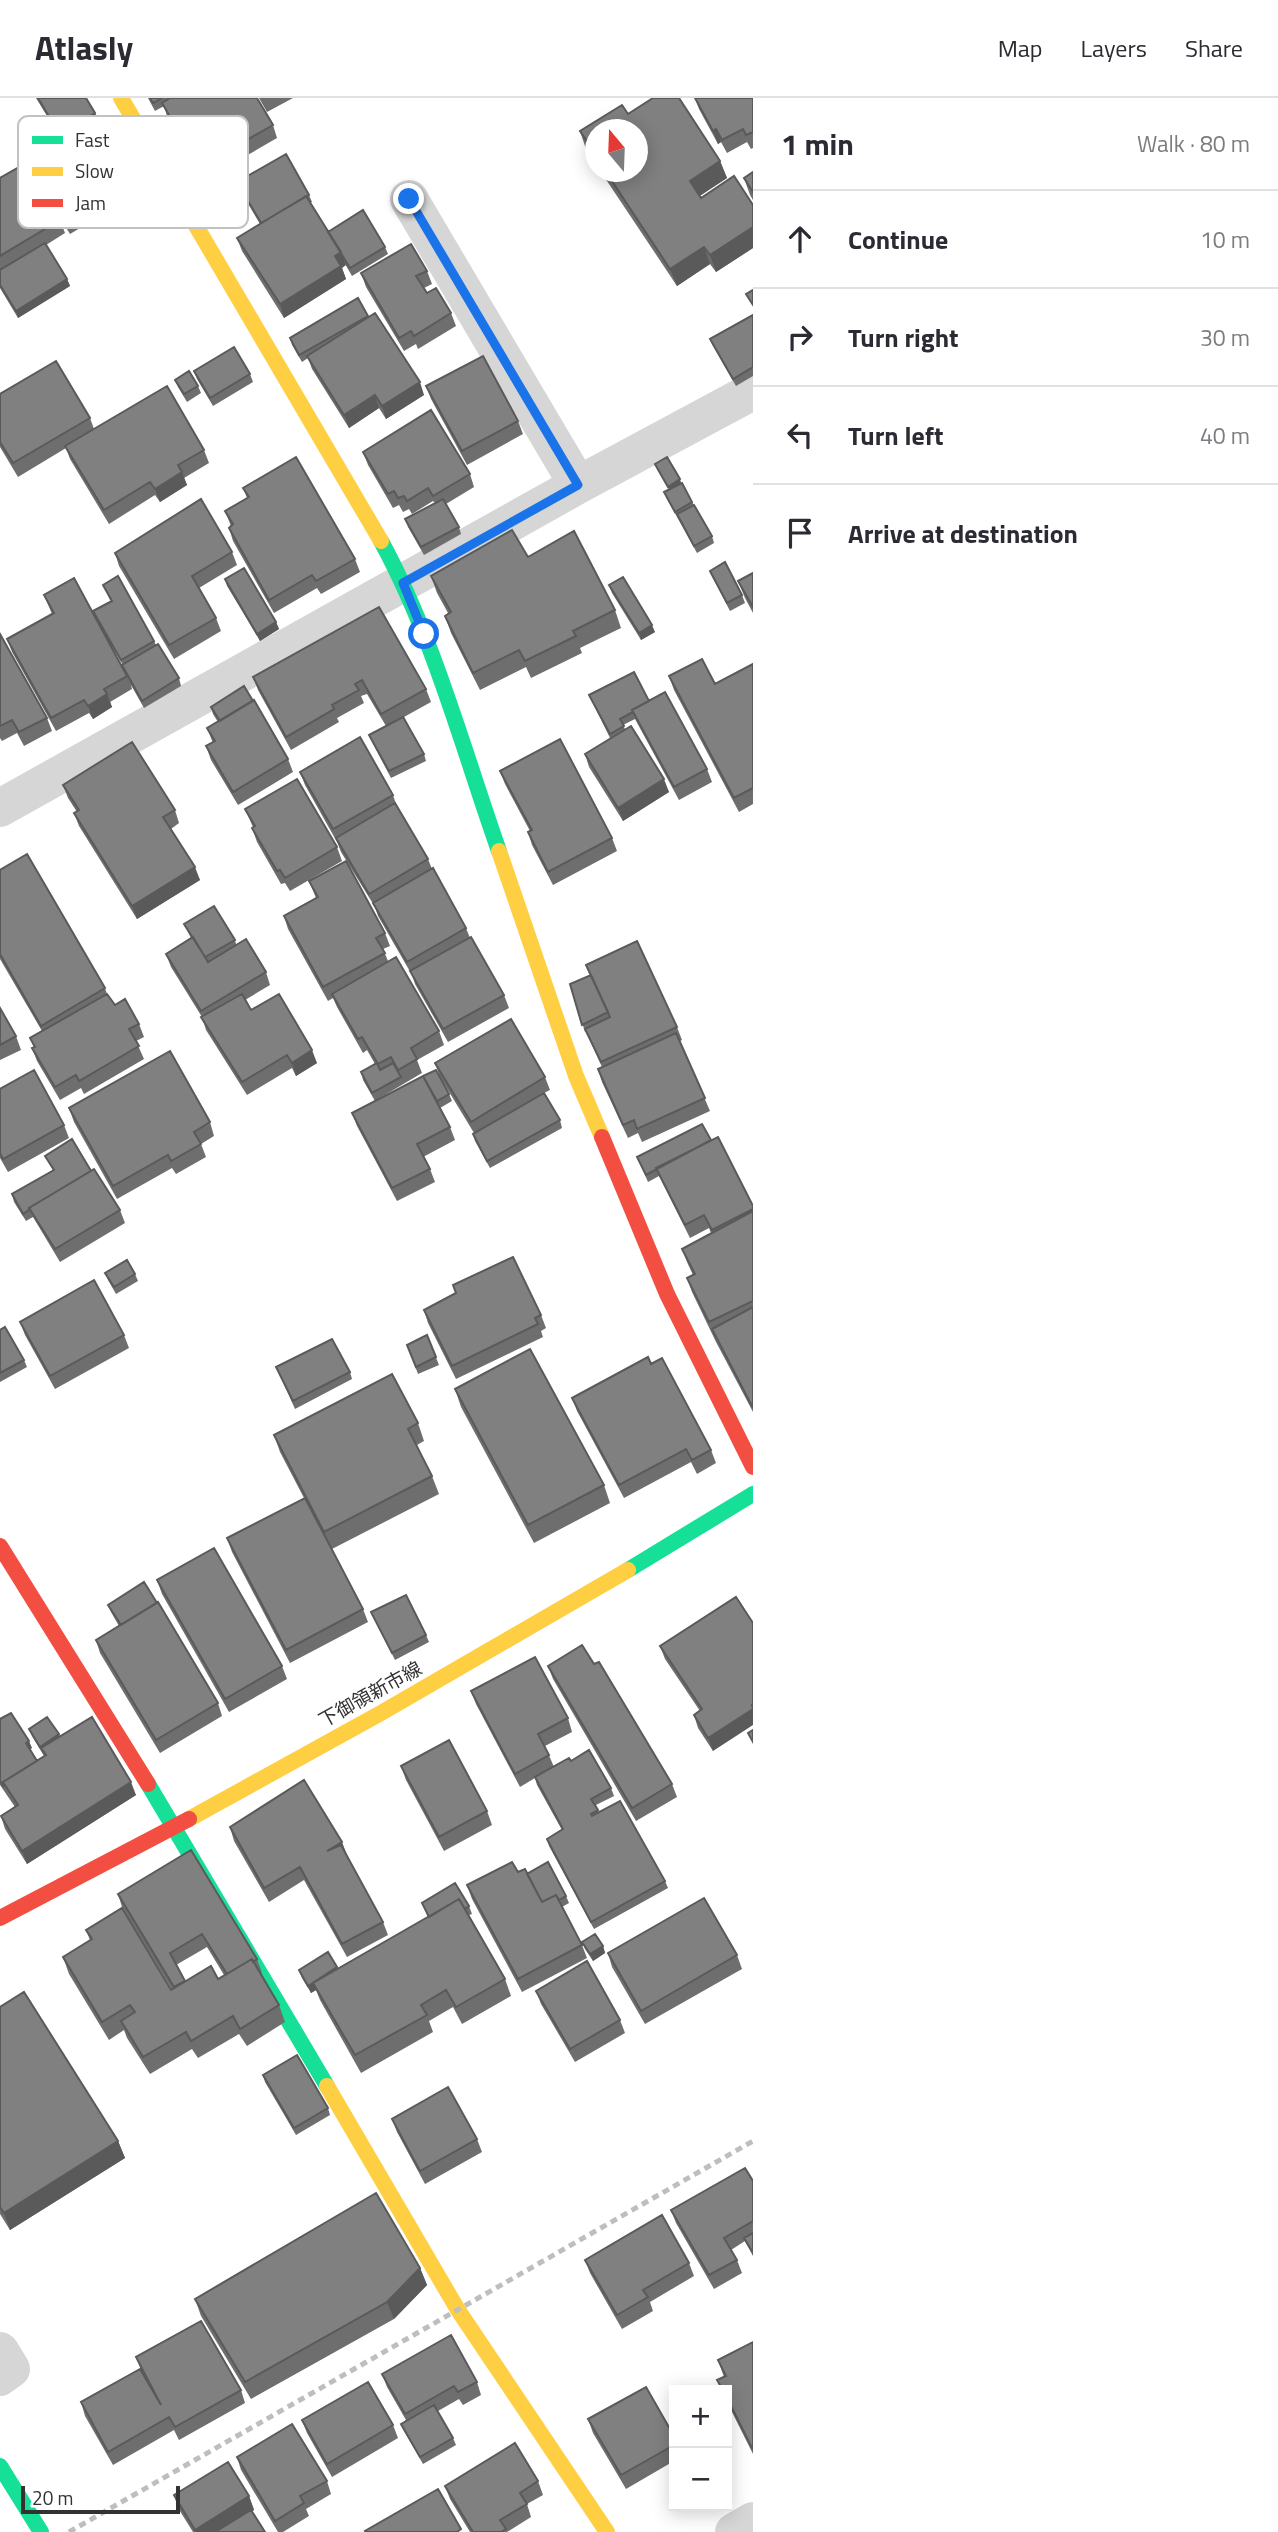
<!DOCTYPE html>
<meta charset="utf-8">
<style>
body{margin:0;font-family:"Titillium Web","Noto Sans JP",sans-serif;background:#f2f2f3;color:#2b2b33}
.controls{position:absolute;right:21px;bottom:21px;display:grid;overflow:hidden;border-radius:0px;box-shadow:0 4px 18px #0003}
.controls button{width:63px;height:63px;display:grid;place-items:center;padding:0;border:0;border-bottom:2px solid #e1e1e2;background:#fff;color:#2b2b33;font:35px sans-serif}
.compass{position:absolute;left:585px;top:21px;width:63px;height:63px;border-radius:50%;background:#fff;box-shadow:0 4px 18px #0003;rotate:341deg}
.scale{position:absolute;left:21px;bottom:18px;width:159px;box-sizing:border-box;padding-left:7px;border:4px solid #323232;border-top:0;font-size:19px;line-height:24px;white-space:nowrap;color:#323232;-webkit-text-stroke:5px #fff;paint-order:stroke}
.stop{position:absolute;width:21px;height:21px;margin:-16px;border:5px solid #1a73e8;border-radius:50%;background:#fff}
.stop.end{background:#1a73e8;border-color:#fff;box-shadow:0 2px 7px #0008}
.list{margin:0;padding:0;list-style:none}
h2{display:flex;justify-content:space-between;align-items:center;height:91px;margin:0;padding:0 28px;font-size:30px}
h2 small{font-size:23px;font-weight:400;color:#7c7c81}
.list li{display:grid;grid-template-columns:46px 1fr auto;gap:21px;align-items:center;box-sizing:border-box;height:98px;padding:0 28px;border-top:2px solid #e1e1e2}
.list b{display:block;font-size:26px;white-space:nowrap}
.list em{font-size:23px;font-style:normal;color:#7c7c81}
.icon{flex:none;width:38px;height:38px;fill:none;stroke:currentColor;stroke-width:2;stroke-linecap:round;stroke-linejoin:round}
.map{position:relative;flex:none;width:753px;height:2434px;overflow:hidden}
header{display:flex;align-items:center;gap:42px;box-sizing:border-box;height:98px;padding:0 35px;background:#fff;border-bottom:2px solid #e1e1e2}
header strong{font-size:33px}
nav{display:flex;gap:38px;margin-inline-start:auto;font-size:24px}
main{display:flex}
aside{flex:1;background:#fff}
.map>svg:first-child{display:block}
.lines{fill:none;stroke-linecap:round;stroke-linejoin:round}
.street{stroke:#d6d6d6;stroke-width:38}
.fast{stroke:#16e098;stroke-width:16}
.slow{stroke:#ffcf43;stroke-width:16}
.jam{stroke:#f24e42;stroke-width:16}
.rail{stroke:#bebebe;stroke-width:5;stroke-dasharray:7 5;stroke-linecap:butt}
.wall{fill:#6e6e6e;fill-rule:evenodd}
.shaded-wall{fill:#5a5a5a}
.building{fill:#808080;stroke:#5a5a5a;stroke-width:2}
.route{stroke:#1a73e8;stroke-width:9}
.labels{text-anchor:middle;stroke-width:7;stroke-linejoin:round;paint-order:stroke}
.street-label{font-size:19px;fill:#323232;stroke:#fff}
.key{fill:#fff;stroke:#c2c2c2;stroke-width:2}
.key-label{font-size:19px;fill:#323232}
</style>
<header>
<strong>Atlasly</strong>
<nav><a>Map</a><a>Layers</a><a>Share</a></nav>
</header>
<main>
<div class="map">
<svg width="753" height="2434" viewBox="0 0 753 2434">
<rect width="100%" height="100%" fill="#fff"/>
<g class="lines">
<path class="street" d="M409,101L578,387
M0,710L578,387L753,293
M0,2253L11,2271L0,2279
M734,2434L753,2423"/>
<path class="fast" d="M381,443C433,538 463,651 499,753
M628,1472L753,1396
M148,1686L327,1988
M0,2368L41,2434"/>
<path class="slow" d="M121,0L381,443
M499,753L576,978L602,1039
M189,1721L381,1615L628,1472
M327,1988L458,2212L607,2434"/>
<path class="jam" d="M602,1039L667,1196L753,1369
M0,1448L148,1686
M0,1820L189,1721"/>
<path class="rail" d="M69,2434L753,2043"/>
</g>
<path class="wall" d="M36,0H86L95,15L98,22L63,44Z
M148,0H257L273,27L277,40L220,73L216,65L200,75L167,18L164,8L155,13Z
M259,0H293L267,14Z
M695,0H753V50L751,51L747,44L727,55L721,44L718,46L699,11Z
M628,16L720,63L727,80L700,98L701,100L753,107V150L716,174L710,166L677,188L601,74H638L596,32V65L586,51L580,33Z
M31,66L137,72L142,85L111,103L114,110L70,136L35,79Z
M0,80L60,122L65,135L46,147L67,181L70,188L18,220L0,190Z
M744,80L753,94V102L750,97Z
M237,84L309,97L312,104L310,105L328,134L385,149L388,156L352,178L345,166L342,170L346,181L284,220L242,153L237,140L260,126L240,92Z
M427,173L432,186L424,190L427,195L451,215L456,228L418,251L416,246L404,253L366,189L361,175Z
M753,217V278L736,288L713,248L710,241Z
M368,219L424,297L386,321L379,310L349,330L312,271L308,260L302,264L292,247L290,240Z
M194,273L250,276L253,284L213,308L197,281Z
M175,282L198,288L201,295L187,304L178,289Z
M426,288L518,323L523,336L467,367L431,301Z
M0,296L90,320L94,331L204,352L209,365L184,380L187,387L160,404L155,397L109,426L70,361L66,350L18,379L0,349Z
M363,354L470,376L474,389L446,406L459,429L461,436L424,457L408,429L405,421L435,405L433,403L412,416L409,411L403,414L399,407L393,410L368,367Z
M655,366L681,385L712,438L714,445L697,455L667,401L664,394L669,391L658,373Z
M243,390L355,461L360,474L321,496L317,490L274,515L233,443L229,430L231,428L225,413L247,400Z
M232,454L237,467L199,490L216,520L221,533L174,561L119,468L115,455Z
M528,459L615,512L621,530L580,550L582,555L531,580L526,569L480,592L451,535L445,518L448,515L437,495L431,478Z
M710,473L742,497L745,505L730,513L713,480Z
M753,475V515L745,500L738,483Z
M225,481L276,524L279,531L260,543L227,488Z
M103,487L154,543L156,547L179,580L181,588L144,610L131,587L132,591L110,604L112,609L93,621L89,615L56,633L12,554L7,541L52,516L44,497L95,519L93,513L111,504ZM101,530L123,567H122Z
M609,487L655,534L641,542L612,495Z
M379,509L426,591L431,604L404,619L424,656L426,663L391,680L372,644L369,637L386,628L367,596L361,598L364,605L337,620L339,624L291,652L258,592L253,579Z
M0,536L47,620L52,633L24,648L17,635L2,643L0,640Z
M753,566V706L739,714L674,592L669,578L715,586Z
M589,597L649,603L707,671L712,684L679,702L635,621L623,627L625,631L669,694L623,723L589,669L585,656L610,640Z
M211,609L288,661L293,674L238,707L211,662L206,648L213,645L207,630L218,624L213,616Z
M500,673L612,740L617,753L553,787L532,747L528,734L530,733L505,686Z
M300,674L393,697L397,709L428,761L432,771L466,830L470,840L504,897L509,910L448,944L415,886L412,877L378,818L375,809L341,754L337,744L305,687Z
M63,687L175,712L179,725L171,731L200,782L137,821L79,728L74,715L77,714L68,700Z
M245,711L337,749L342,763L290,793L285,785L281,786L257,744L252,730L253,729Z
M0,772L105,890L107,896L115,907L139,926L144,939L136,943L144,961L84,996L81,990L60,1002L37,963L32,950L34,949L30,940L42,933L0,861Z
M309,783L385,835L390,848L383,851L388,863L439,933L444,947L417,962L422,975L378,1001L449,996L452,1003L440,1010L450,1029L455,1042L423,1059L430,1071L435,1084L397,1103L357,1028L352,1015L375,1003L363,982L361,974L375,966L367,952L363,955L337,909L333,900L328,903L288,831L284,818L316,800Z
M184,826L235,842L236,846L266,874L270,887L245,902L251,912L317,965L296,978L292,970L247,997L206,932L202,919L171,869L166,856L191,840Z
M586,867L677,929L682,942L680,943L710,1013L642,1044L638,1035L628,1040L602,984L598,971L602,969L586,934H585L570,886L590,877Z
M0,910L16,938L21,952L0,962Z
M435,965L545,979L550,992L544,995L560,1022L562,1030L490,1070L475,1043L473,1036L474,1035L440,979Z
M0,991L64,1027L69,1040L8,1074L0,1060Z
M69,1010L210,1024L214,1038L201,1046L206,1059L176,1076L172,1070L117,1101L74,1024Z
M711,1042L753,1108V1314L716,1244L692,1194L687,1180L693,1177L687,1164L682,1151L711,1135L709,1130L690,1140L659,1078L648,1084L637,1059Z
M45,1058L91,1073L120,1112L125,1125L60,1164L33,1119L26,1123L14,1104L12,1096L53,1072Z
M105,1175L135,1176L138,1183L116,1196L108,1182Z
M453,1187L541,1217L546,1230L541,1233L543,1239L456,1281L428,1225L424,1212L456,1195Z
M20,1224L124,1237L129,1250L55,1291L25,1237Z
M0,1232L24,1262L27,1269L0,1284Z
M427,1237L439,1267L418,1276L407,1247Z
M651,1266L711,1352L716,1365L697,1376L691,1364L624,1400L577,1313L572,1300Z
M276,1269L350,1274L352,1281L295,1311Z
M455,1291L604,1387L610,1405L534,1445L461,1309Z
M418,1325L424,1343L417,1347L432,1378L439,1396L332,1451L363,1511L368,1524L290,1565L232,1454L227,1440L304,1400L280,1354L274,1337Z
M157,1482L282,1568L287,1581L229,1614L162,1496Z
M157,1505L218,1605L222,1618L160,1655L100,1555L96,1542L119,1528L111,1514L108,1507Z
M371,1514L426,1537L429,1544L395,1562Z
M753,1525L713,1653L698,1630L694,1617L700,1613L665,1561L660,1548Z
M548,1568L672,1686L677,1699L636,1723L553,1581Z
M471,1593L568,1620L572,1634L545,1648L554,1669L571,1663L611,1690L614,1698L596,1707L599,1714L665,1783L668,1790L594,1831L549,1748L547,1741L562,1732L537,1687L535,1680L520,1689L476,1606Z
M0,1621L32,1650L30,1651L37,1663L44,1658L32,1638L29,1631L60,1639L136,1697L27,1766L5,1731L1,1718L15,1709L0,1687Z
M401,1668L487,1713L492,1727L444,1753L406,1682Z
M230,1729L347,1757H346L383,1824L388,1837L347,1859L304,1782L269,1804L234,1743Z
M518,1774L527,1776L566,1798L569,1805L562,1809L582,1847L587,1860L522,1894L472,1801L467,1787Z
M118,1796L257,1861L262,1875L260,1876L279,1907L285,1924L247,1948L239,1936L198,1960L192,1951L150,1976L127,1940L124,1932L109,1942L69,1876L63,1859L90,1842L86,1832L171,1892H172L122,1809ZM207,1849L224,1877L218,1881L186,1884L176,1867Z
M422,1805L469,1808L472,1816L469,1817L505,1881L511,1898L462,1926L453,1909L429,1923L433,1934L361,1975L320,1902L316,1892L311,1895L302,1880L299,1872L338,1871L428,1819Z
M582,1844L603,1848L605,1855L593,1863L585,1851Z
M608,1855L737,1857L742,1871L645,1926L612,1869Z
M536,1893L620,1922L625,1935L575,1964L541,1906Z
M0,1909L118,2043L125,2060L10,2132L0,2116Z
M263,1977L328,2010L330,2017L296,2037L265,1984Z
M392,2021L477,2041L482,2054L425,2086L397,2034Z
M753,2083V2158L745,2143L731,2152L737,2162L742,2175L714,2191L676,2125L671,2112Z
M585,2162L689,2165L694,2178L650,2204L653,2213L622,2231L590,2175Z
M420,2170L427,2187L394,2221L251,2301L201,2218L195,2201Z
M753,2244V2356L727,2304V2292H721L717,2282L724,2279L718,2262Z
M136,2259L241,2292L245,2305L179,2342L174,2332L113,2367L85,2318L81,2304L141,2272Z
M382,2276L477,2284L481,2297L463,2307L459,2301L438,2313L453,2340L456,2347L423,2366L404,2333L401,2326L406,2322L387,2289Z
M588,2321L674,2338V2363L626,2391L593,2335Z
M302,2322L393,2327L398,2340L332,2379L307,2335Z
M237,2359L327,2383L331,2396L306,2411L309,2418L283,2434H278L241,2372Z
M538,2383L543,2397L527,2406L531,2419L507,2434H470L450,2401L445,2388Z
M174,2397L249,2398L254,2412L252,2413L265,2434H193L178,2410Z"/>
<path class="shaded-wall" d="M95,15L98,22L63,44L60,37Z
M716,31L721,44L718,46L713,33Z
M720,63L727,80L696,100L690,83Z
M753,129V150L716,174L710,157Z
M704,149L710,166L677,188L670,171Z
M341,154L346,167L342,170L346,181L284,220L280,206Z
M67,181L70,188L18,220L16,213Z
M420,284L424,297L386,321L382,308Z
M375,297L379,310L349,330L344,317Z
M182,374L187,387L160,404L155,391Z
M680,381L682,388L671,396L668,389Z
M276,524L279,531L260,543L257,536Z
M652,527L655,534L641,542L639,535Z
M107,596L112,609L93,621L88,608Z
M664,681L669,694L623,723L618,710Z
M195,769L200,782L137,821L132,808Z
M312,952L317,965L296,978L292,965Z
M753,1611V1627L713,1653L708,1640Z
M59,1636L62,1644L41,1650L43,1656L40,1649Z
M29,1643L32,1650L28,1652L26,1645Z
M131,1684L136,1697L27,1766L22,1753Z
M342,1744L347,1757L332,1766L327,1753Z
M603,1848L605,1855L593,1863L590,1856Z
M337,1869L340,1877L313,1885L316,1892L311,1895L308,1888Z
M118,2043L125,2060L10,2132L4,2115Z
M420,2170L427,2187L394,2221L387,2204Z
M249,2398L254,2412L218,2434H196L195,2432Z"/>
<path class="building" d="M38,0H86L95,15L60,37Z
M150,0H162L153,5Z
M170,0H257L273,27L215,60L211,52L195,61L162,5Z
M653,0H679L720,63L690,83L701,100L734,78L753,107V129L710,157L704,149L670,171L606,74H638V32H596V57L580,33L622,7L628,16Z
M695,0H753V34L746,37L743,31L722,42L716,31L713,33Z
M286,56L309,97L261,125L237,84Z
M26,65L60,122L0,158V80Z
M753,74V94L744,80Z
M306,98L341,154L335,158L341,168L280,206L237,140Z
M363,112L385,149L350,170L328,134Z
M45,145L67,181L16,213L0,187V172Z
M411,146L427,173L416,178L427,195L436,190L451,215L414,238L411,233L399,240L361,175Z
M753,192V207L746,196Z
M358,200L368,218L299,257L290,240Z
M375,215L420,284L382,308L375,297L344,317L307,258Z
M753,217V269L733,281L710,241Z
M234,249L250,276L210,300L194,273Z
M483,258L518,323L462,353L426,288Z
M56,263L90,320L13,365L0,344V296Z
M189,273L198,288L184,296L175,282Z
M167,288L204,352L178,367L182,374L155,391L150,384L104,412L65,348Z
M431,312L470,376L433,398L428,390L407,403L404,398L398,400L394,393L388,396L363,354Z
M296,359L355,461L316,483L312,477L269,502L229,430L233,426L225,413L249,399L243,390Z
M667,359L680,381L668,389L655,366Z
M682,385L692,404L675,414L664,394Z
M201,401L232,454L192,478L216,520L169,547L115,455Z
M443,401L459,429L421,449L405,421Z
M694,407L712,438L694,448L677,416Z
M512,432L528,459L574,433L615,512L573,533L576,538L525,563L519,552L473,575L445,518L451,514L431,478Z
M725,464L742,497L727,505L710,473Z
M244,470L276,524L257,536L225,481Z
M753,475V509L738,483Z
M118,478L154,543L121,562L93,513L112,503L103,487Z
M623,479L652,527L639,535L609,487Z
M74,480L127,578L104,591L107,596L88,608L84,602L51,620L7,541L54,515L44,497Z
M379,509L426,591L381,616L362,582L355,586L359,592L332,607L334,611L286,639L253,579Z
M0,536L47,620L19,634L12,622L0,628Z
M158,546L179,580L142,603L122,567Z
M702,561L715,586L753,566V690L734,700L669,578Z
M634,574L649,603L632,612L633,614L620,621L624,628L610,636L589,597Z
M244,588L253,603L220,623L211,609Z
M665,594L707,671L674,689L632,612Z
M254,602L288,661L233,694L206,648L215,643L207,630Z
M403,619L424,656L389,673L369,637Z
M631,628L664,681L618,710L585,656Z
M360,639L393,697L333,731L300,674Z
M560,641L612,740L548,774L528,734L532,732L500,673Z
M132,644L175,712L163,719L195,769L132,808L74,715L79,712L63,687Z
M297,681L337,749L285,780L280,772L277,773L252,730L255,728L245,711Z
M395,705L428,761L369,796L336,740Z
M27,756L105,890L41,928L0,856V772Z
M346,763L385,835L376,840L385,855L323,889L284,818L318,799L309,783Z
M433,770L466,830L407,864L373,805Z
M214,808L235,842L205,859L184,826Z
M193,839L208,864L246,841L266,874L201,913L166,856Z
M471,839L504,897L443,931L410,873Z
M637,843L677,929L601,964L585,931L610,919L586,867Z
M396,859L439,933L411,950L417,961L398,972L391,959L378,966L362,939L358,941L332,896Z
M591,877L608,914L582,927L570,886Z
M107,896L115,907L125,901L139,926L129,931L139,948L79,983L76,977L55,989L32,950L35,949L30,940Z
M242,896L251,912L279,896L312,952L292,965L287,957L242,984L201,919Z
M0,910L16,938L0,947Z
M511,921L545,979L471,1024L435,965Z
M676,935L705,1000L637,1031L634,1022L623,1027L598,971Z
M170,953L210,1024L194,1034L201,1046L171,1063L168,1057L113,1088L69,1010Z
M377,965L380,972L393,965L401,979L372,995L361,974Z
M34,972L64,1027L3,1061L0,1055V991Z
M436,972L449,996L437,1003L423,978Z
M423,978L450,1029L417,1046L430,1071L392,1090L352,1015Z
M544,995L560,1022L487,1063L473,1036Z
M702,1026L711,1042L646,1077L637,1059Z
M718,1039L753,1108V1111L712,1132L704,1117L685,1127L656,1070Z
M72,1041L91,1073L29,1110L30,1111L23,1116L12,1096L54,1072L45,1058Z
M94,1071L120,1112L55,1151L29,1110Z
M753,1113V1203L709,1224L687,1180L695,1176L682,1151Z
M513,1159L541,1217L535,1220L538,1226L452,1268L424,1212L456,1195L453,1187Z
M127,1162L135,1176L114,1189L105,1175Z
M94,1182L124,1237L50,1278L20,1224Z
M753,1209V1310L712,1231Z
M5,1229L24,1262L0,1275V1232Z
M427,1237L436,1259L416,1269L407,1247Z
M332,1241L350,1274L293,1303L276,1269Z
M530,1251L604,1387L528,1427L455,1291Z
M648,1259L651,1266L662,1260L711,1352L692,1362L686,1351L619,1387L572,1300Z
M392,1276L418,1325L408,1331L432,1378L324,1434L274,1337Z
M305,1400L363,1511L286,1552L227,1440Z
M214,1450L282,1568L225,1601L157,1482Z
M144,1484L157,1505L121,1527L108,1507Z
M406,1497L426,1537L392,1555L371,1514Z
M736,1499L753,1525V1607H752L753,1611L708,1640L694,1617L702,1611L660,1548Z
M158,1504L218,1605L156,1642L96,1542Z
M582,1547L594,1566L599,1564L672,1686L632,1710L548,1568Z
M535,1559L568,1620L538,1636L549,1657L515,1676L471,1593Z
M11,1615L29,1643L26,1645L37,1663L3,1684L4,1689L0,1683V1621Z
M47,1619L59,1636L40,1649L29,1631Z
M92,1619L131,1684L22,1753L1,1718L18,1707L3,1684L46,1657L41,1650Z
M753,1632V1644L748,1635Z
M449,1642L487,1713L439,1739L401,1668Z
M589,1652L611,1690L591,1701L598,1712L591,1716L592,1718L620,1703L665,1783L591,1824L547,1741L563,1731L535,1679L569,1660L571,1663Z
M304,1682L342,1744L327,1753L341,1747L383,1824L342,1846L300,1769L264,1790L230,1729Z
M191,1752L257,1861L253,1864L252,1861L227,1876L202,1836L170,1855L185,1883L174,1889L118,1796Z
M512,1764L518,1774L525,1771L542,1804L556,1797L582,1847L518,1881L467,1787Z
M548,1764L566,1798L559,1802L556,1797L542,1804L527,1776Z
M455,1785L469,1808L465,1811L459,1801L429,1819L422,1805Z
M704,1800L737,1857L641,1913L608,1855Z
M459,1801L505,1881L456,1909L446,1892L421,1907L427,1917L355,1957L313,1885Z
M122,1810L171,1892L211,1868L218,1881L252,1861L279,1907L240,1931L233,1918L191,1943L186,1934L143,1959L121,1923L135,1914L130,1907L102,1924L63,1859L92,1841L86,1832Z
M595,1836L603,1848L590,1856L582,1844Z
M328,1854L337,1869L308,1888L299,1872Z
M587,1863L620,1922L570,1951L536,1893Z
M24,1894L118,2043L4,2115L0,2109V1909Z
M297,1957L328,2010L294,2030L263,1977Z
M448,1989L477,2041L420,2073L392,2021Z
M745,2070L753,2083V2123L724,2140L737,2162L709,2177L671,2112Z
M376,2095L420,2170L387,2204L245,2284L195,2201Z
M662,2117L689,2165L643,2192L648,2199L617,2217L585,2162Z
M753,2135V2155L744,2140Z
M201,2223L241,2292L175,2329L169,2319L108,2354L81,2304L140,2271L161,2307L136,2259Z
M451,2237L477,2284L458,2294L454,2288L405,2316L382,2276Z
M753,2244V2352L727,2300V2292H723L717,2282L726,2278L718,2262Z
M368,2284L393,2327L327,2366L302,2322Z
M646,2289L674,2338V2347L621,2377L588,2321Z
M434,2307L453,2340L420,2359L401,2326Z
M292,2326L327,2383L300,2398L304,2405L275,2423L237,2359Z
M515,2345L538,2383L520,2395L527,2406L500,2422L506,2431L501,2434H473L445,2388Z
M228,2364L249,2398L195,2432L174,2397Z
M438,2391L461,2431L457,2434H366L365,2433Z
M251,2412L265,2434H215Z"/>
<g class="lines">
<path class="route" d="M409,101L578,387L403,485L424,536"/>
</g>
<g class="labels">
<g class="street-label">
<text transform="translate(370 1596) rotate(-29)" y="7">下御領新市線</text>
</g>
</g>
<rect x="18" y="18" width="230" height="112" rx="10" class="key"/>
<rect x="32" y="38" width="31" height="8" fill="#16e098"/>
<rect x="32" y="69" width="31" height="9" fill="#ffcf43"/>
<rect x="32" y="101" width="31" height="8" fill="#f24e42"/>
<g class="key-label">
<text x="75" y="49">Fast</text>
<text x="75" y="80">Slow</text>
<text x="75" y="112">Jam</text>
</g>
</svg>
<div class="controls">
<button>+</button>
<button>−</button>
</div>
<svg class="compass" viewBox="-18 -18 36 36"><path d="M0-13l5 13h-10z" fill="#e53935"/><path d="M0 13l5-13h-10z" fill="#7c7c81"/></svg>
<div class="scale">20 m</div>
<div class="stop" style="left:424px;top:536px"></div>
<div class="stop end" style="left:409px;top:101px"></div>
</div>
<aside>
<h2>1 min<small>Walk · 80 m</small></h2>
<ul class="list">
<li><svg class="icon" aria-label="ahead" viewBox="0 0 24 24"><path d="M12 20V5M6 11l6-6 6 6"/></svg><div><b>Continue</b></div><em>10 m</em></li>
<li><svg class="icon" aria-label="right" viewBox="0 0 24 24"><path d="M7 20v-9h11M14 6l5 5-5 5"/></svg><div><b>Turn right</b></div><em>30 m</em></li>
<li><svg class="icon" aria-label="left" viewBox="0 0 24 24"><path d="M17 20v-9H6M10 6l-5 5 5 5"/></svg><div><b>Turn left</b></div><em>40 m</em></li>
<li><svg class="icon" aria-label="arrive" viewBox="0 0 24 24"><path d="M6 21V4h12l-3 4 3 4H6"/></svg><div><b>Arrive at destination</b></div></li>
</ul>
</aside>
</main>
